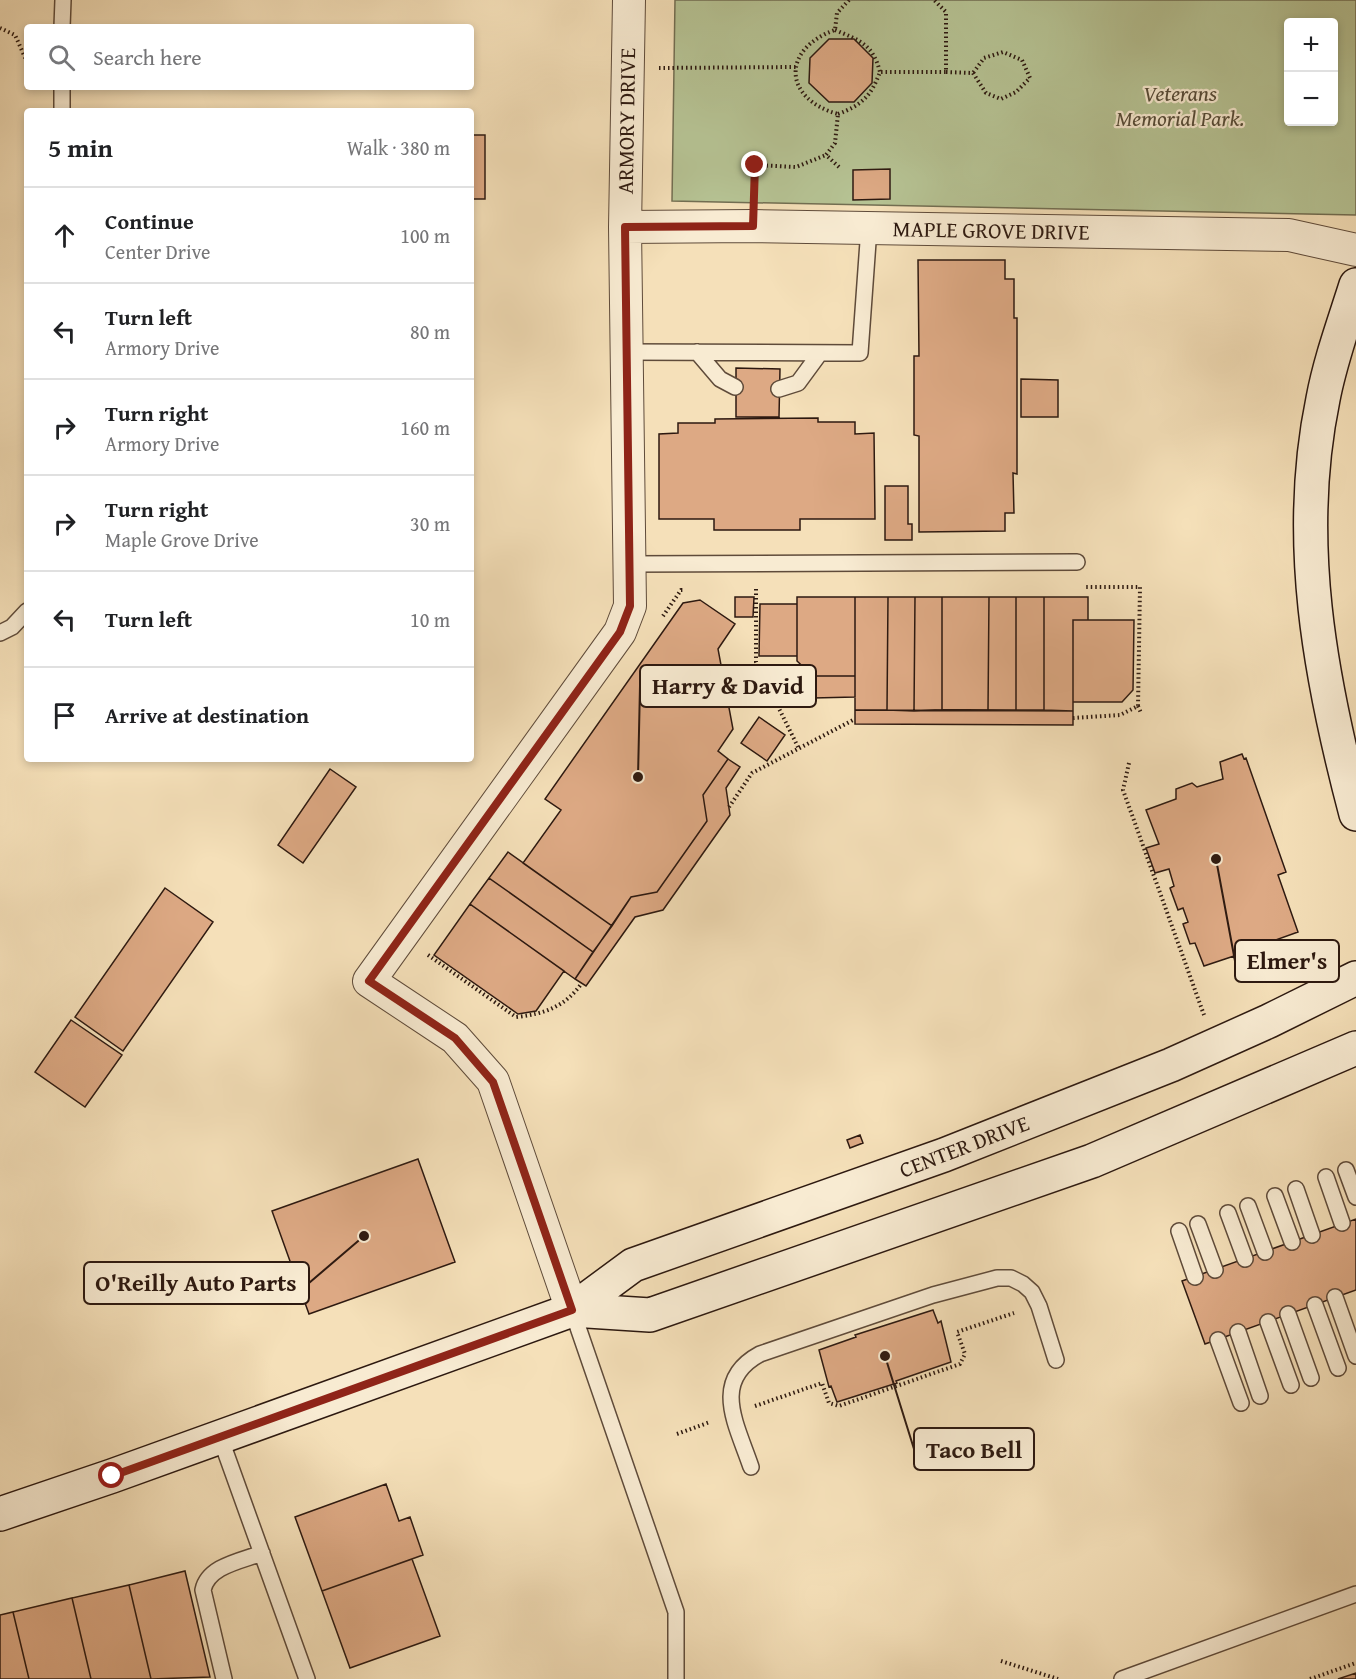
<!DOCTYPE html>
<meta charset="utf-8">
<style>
body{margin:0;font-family:"Gentium Book Plus",serif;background:#f2f2f2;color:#202124}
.controls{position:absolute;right:18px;top:18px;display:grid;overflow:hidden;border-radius:6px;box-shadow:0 3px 9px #0003}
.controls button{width:54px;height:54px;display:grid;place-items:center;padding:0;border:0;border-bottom:2px solid #e0e0e0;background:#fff;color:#202124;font:30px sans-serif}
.stop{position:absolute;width:18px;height:18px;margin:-14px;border:4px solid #8f2418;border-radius:50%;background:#fff}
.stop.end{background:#8f2418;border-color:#fff;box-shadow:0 2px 6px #0008}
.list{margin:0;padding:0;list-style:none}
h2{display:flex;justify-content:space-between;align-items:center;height:78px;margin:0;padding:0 24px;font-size:26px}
h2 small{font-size:20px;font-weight:400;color:#757577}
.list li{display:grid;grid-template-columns:39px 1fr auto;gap:18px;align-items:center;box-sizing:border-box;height:96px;padding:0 24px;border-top:2px solid #e0e0e0}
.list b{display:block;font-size:22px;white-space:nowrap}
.list p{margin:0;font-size:20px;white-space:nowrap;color:#757577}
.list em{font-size:20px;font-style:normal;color:#757577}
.icon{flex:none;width:33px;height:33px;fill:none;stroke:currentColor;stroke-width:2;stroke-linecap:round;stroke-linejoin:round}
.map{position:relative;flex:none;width:1356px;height:1679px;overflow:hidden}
.search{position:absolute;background:#fff;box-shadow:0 3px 9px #0003;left:24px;top:24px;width:450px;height:66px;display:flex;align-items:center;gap:15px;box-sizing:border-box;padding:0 21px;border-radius:6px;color:#757577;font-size:22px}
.panel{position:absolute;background:#fff;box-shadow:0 3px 9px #0003;left:24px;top:108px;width:450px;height:654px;border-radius:6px}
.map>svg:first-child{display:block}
.green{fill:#b6c394;stroke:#726e52;stroke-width:1.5;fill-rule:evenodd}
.building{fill:#dda984;stroke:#2d1910;stroke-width:1.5}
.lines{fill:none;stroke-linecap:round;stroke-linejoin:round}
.lane-casing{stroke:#5f4b3a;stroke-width:18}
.street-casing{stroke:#5f4b3a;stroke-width:34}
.secondary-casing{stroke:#2d1910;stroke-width:36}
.path{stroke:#2d1910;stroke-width:4;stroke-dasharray:1.5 3;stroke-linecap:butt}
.lane{stroke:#f8ebd2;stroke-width:15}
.street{stroke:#f8ebd2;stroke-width:32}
.secondary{stroke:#f8ebd2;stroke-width:33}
.route{stroke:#8f2418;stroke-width:8}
.labels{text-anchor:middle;stroke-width:4.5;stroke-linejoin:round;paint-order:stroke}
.park-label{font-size:22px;font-style:italic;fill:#564c38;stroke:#f8ebd2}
.street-label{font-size:22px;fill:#2d1910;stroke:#f8ebd2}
.leader{fill:none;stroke:#2d1910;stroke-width:2}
.callout-dot{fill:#2d1910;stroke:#f8ebd2;stroke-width:2}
.callout{fill:#f8ebd2;stroke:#2d1910;stroke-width:2}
.callout-label{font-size:24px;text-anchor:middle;font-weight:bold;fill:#2d1910}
</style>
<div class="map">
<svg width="1356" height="1679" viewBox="0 0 1356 1679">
<rect width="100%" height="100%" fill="#f5e0b9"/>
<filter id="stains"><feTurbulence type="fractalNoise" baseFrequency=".00333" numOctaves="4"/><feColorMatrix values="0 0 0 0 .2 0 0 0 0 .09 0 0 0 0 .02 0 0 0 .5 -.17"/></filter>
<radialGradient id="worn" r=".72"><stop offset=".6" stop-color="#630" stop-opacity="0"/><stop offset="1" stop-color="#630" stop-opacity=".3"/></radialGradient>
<path class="green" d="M675,0H1356V215L672,201ZM1288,22H1334V122H1288Z"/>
<path class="building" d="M829,39H854L873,58L872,83L854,102H829L809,83L810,58Z
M471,135H485V199H471Z
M890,169V199L853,200V170Z
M918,260H1005V279H1014V318H1017V474L1013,473L1014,513H1005V531L919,532V436L914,435V356H919Z
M918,260H1005V279H1014V318H1017V474L1013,473L1014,513H1005V531L919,532V436L914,435V356H919Z
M736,368L780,369L779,417H736Z
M1021,379L1058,380V417H1021Z
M818,418V422H855V434L874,433L875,519H800V530H714V519H659V434L678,433V423H715V419Z
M818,418V422H855V434L874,433L875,519H800V530H714V519H659V434L678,433V423H715V419Z
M885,486H908V524H912V540H885Z
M735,597H754L753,617H735Z
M797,597H855V676H813L797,661Z
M855,597H888L887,710H855Z
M888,597H915L914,711L887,710Z
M915,597H942V710L914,711Z
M942,597H989L988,710H942Z
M989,597H1016V710H988Z
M1016,597H1044V710H1016Z
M1044,597H1088V620H1073V711L1044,710Z
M700,600L735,624L718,649L733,729L718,751L728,759L703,795L707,821L657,892L631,897L612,926L523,863L561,810L545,799L683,603Z
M760,604H797V656H759Z
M1073,620H1134L1133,690L1122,702H1073Z
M813,676H855V697L813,698Z
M855,710L1073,711V725L855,724Z
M759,717L785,735L767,761L741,743Z
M1242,754L1244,759L1246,758L1286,872L1278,875L1298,932L1256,947L1257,953L1235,960L1234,956L1204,966L1195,943L1190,944L1183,924L1188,922L1183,908L1178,910L1170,888L1174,886L1169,869L1155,873L1146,848L1159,844L1146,810L1176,799V789L1192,783L1197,787L1223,779L1220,762Z
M728,759L740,767L726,788L730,815L663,910L635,917L586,986L575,979L631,897L657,892L707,821L703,795Z
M330,769L356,787L303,863L278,845Z
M508,852L612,926L593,952L489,878Z
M489,878L593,952L575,979L470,904Z
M165,888L213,922L123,1051L75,1017Z
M470,904L564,971L536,1011L518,1014L434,955Z
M71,1020L122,1055L85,1107L35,1072Z
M860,1135L863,1143L850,1148L847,1140Z
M418,1159L455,1262L309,1314L272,1211Z
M1356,1219V1290L1205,1344L1182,1281Z
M933,1310L938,1323L941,1321L951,1362L896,1381L897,1383L837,1402L831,1386L829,1387L819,1350L856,1337L855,1335Z
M386,1484L399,1521L410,1517L423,1555L322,1591L295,1517Z
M412,1559L440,1636L350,1668L322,1591Z
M185,1571L210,1677L151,1679L129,1585Z
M129,1585L151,1679H91L72,1598Z
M72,1598L91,1679H29L13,1612Z
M13,1612L29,1679H0V1615Z
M1356,1673V1679H1338Z"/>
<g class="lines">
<g class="lane-casing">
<path id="lane" d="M62,27L63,0
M62,111V87
M626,352L860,353L869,228
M697,352L720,379L735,387
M779,389L798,383L820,353
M629,564L1077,562
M0,633L12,627L27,611
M1346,1170L1356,1197
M1326,1177L1342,1223
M1296,1189L1312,1235
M1275,1196L1292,1242
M1248,1206L1265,1252
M1228,1213L1245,1259
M1198,1224L1215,1270
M1179,1231L1195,1277
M1335,1297L1356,1356
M1315,1305L1338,1368
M572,1310L676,1612V1679
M1288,1314L1311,1378
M1268,1322L1291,1385
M1238,1332L1260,1396
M1218,1340L1241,1403
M220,1437L307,1679
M751,1467C737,1425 710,1381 760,1354L933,1295L997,1278H1011L1023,1284L1032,1292L1039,1306L1056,1360
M224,1679L203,1590C208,1566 241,1561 262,1553
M1122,1679L1356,1594"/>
</g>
<g class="street-casing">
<path id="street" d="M625,227L753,226L1289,235L1356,250
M572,1310L493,1081L455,1038L369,981L620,632L630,606L625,227L629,0"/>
</g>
<g class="secondary-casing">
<path id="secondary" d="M1356,285C1344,323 1330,361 1323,399C1294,539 1320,678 1356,814
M572,1310L650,1315L1092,1161L1356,1048
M0,1514L112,1476L572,1310L633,1265L944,1155L1171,1065L1269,1021L1356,978"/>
</g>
<path class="path" d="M0,28L15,35L27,62
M835,30C859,40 873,44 880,72
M659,68L796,67
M946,72L973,73L986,93L1001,99L1016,92L1030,78L1022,60L1003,52L984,58L973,73
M838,114C862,105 871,96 880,72H946V12L934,0
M839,167L826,155L835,143L838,114C783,99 781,49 835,30L837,13L849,0
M754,194L755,165L796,167L826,155
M756,589V662L798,747
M663,616L681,590H684
M1138,706L1141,713
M1073,718L1120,715L1138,706L1140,587H1085
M1129,763L1123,790L1204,1015
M729,807L752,773L855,719
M428,955L516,1017C544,1014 565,1007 582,983
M755,1406L822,1383L829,1403L839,1406L960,1364L965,1354L957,1332L1014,1313
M677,1434L710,1422
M1001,1661L1058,1679
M1310,1679L1356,1663"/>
<use href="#lane" class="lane"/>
<use href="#street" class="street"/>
<use href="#secondary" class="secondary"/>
</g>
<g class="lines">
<path class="route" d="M112,1476L572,1310L493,1082L455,1038L369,981L620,632L630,606L625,227L753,226L755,165"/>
</g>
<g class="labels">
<g class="park-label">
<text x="1180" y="101">Veterans<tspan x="1180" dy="25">Memorial Park.</tspan></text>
</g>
<g class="street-label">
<text transform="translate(626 121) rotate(-89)" y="8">ARMORY DRIVE</text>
<text transform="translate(991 230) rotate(1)" y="8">MAPLE GROVE DRIVE</text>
<text transform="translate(964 1146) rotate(-21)" y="8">CENTER DRIVE</text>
</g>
</g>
<path class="leader" d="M638 777L640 686M1216 859L1235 961M364 1236L309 1283M885 1356L914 1449"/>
<g class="callout-dot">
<circle cx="638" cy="777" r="6"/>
<circle cx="1216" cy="859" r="6"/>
<circle cx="364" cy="1236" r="6"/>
<circle cx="885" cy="1356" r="6"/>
</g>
<g class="callout">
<rect x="640" y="665" width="176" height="42" rx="6"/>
<rect x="1235" y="940" width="104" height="42" rx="6"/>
<rect x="84" y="1262" width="225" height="42" rx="6"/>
<rect x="914" y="1428" width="120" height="42" rx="6"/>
</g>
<g class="callout-label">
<text x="728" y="694">Harry &amp; David</text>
<text x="1287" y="969">Elmer's</text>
<text x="196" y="1291">O'Reilly Auto Parts</text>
<text x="974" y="1458">Taco Bell</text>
</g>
<rect width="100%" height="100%" filter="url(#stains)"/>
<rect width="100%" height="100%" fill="url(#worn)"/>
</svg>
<div class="controls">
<button>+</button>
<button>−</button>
</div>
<div class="stop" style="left:112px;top:1476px"></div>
<div class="stop end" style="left:755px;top:165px"></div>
<div class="search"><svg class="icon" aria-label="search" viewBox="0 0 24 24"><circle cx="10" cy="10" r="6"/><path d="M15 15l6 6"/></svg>Search here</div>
<section class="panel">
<h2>5 min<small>Walk · 380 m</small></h2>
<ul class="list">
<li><svg class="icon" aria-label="ahead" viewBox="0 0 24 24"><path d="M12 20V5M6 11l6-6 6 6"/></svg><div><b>Continue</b><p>Center Drive</p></div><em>100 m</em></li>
<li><svg class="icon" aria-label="left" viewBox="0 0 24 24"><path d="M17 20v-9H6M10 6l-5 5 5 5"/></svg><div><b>Turn left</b><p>Armory Drive</p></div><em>80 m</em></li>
<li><svg class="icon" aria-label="right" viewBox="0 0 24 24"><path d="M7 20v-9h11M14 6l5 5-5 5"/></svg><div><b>Turn right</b><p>Armory Drive</p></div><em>160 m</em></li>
<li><svg class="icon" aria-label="right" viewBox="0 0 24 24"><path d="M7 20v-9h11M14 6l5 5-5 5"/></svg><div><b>Turn right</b><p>Maple Grove Drive</p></div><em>30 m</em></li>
<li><svg class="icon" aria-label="left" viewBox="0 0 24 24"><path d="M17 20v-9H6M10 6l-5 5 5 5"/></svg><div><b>Turn left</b></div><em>10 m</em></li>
<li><svg class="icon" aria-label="arrive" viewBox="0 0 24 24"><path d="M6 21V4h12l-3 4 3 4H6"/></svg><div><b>Arrive at destination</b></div></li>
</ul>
</section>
</div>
